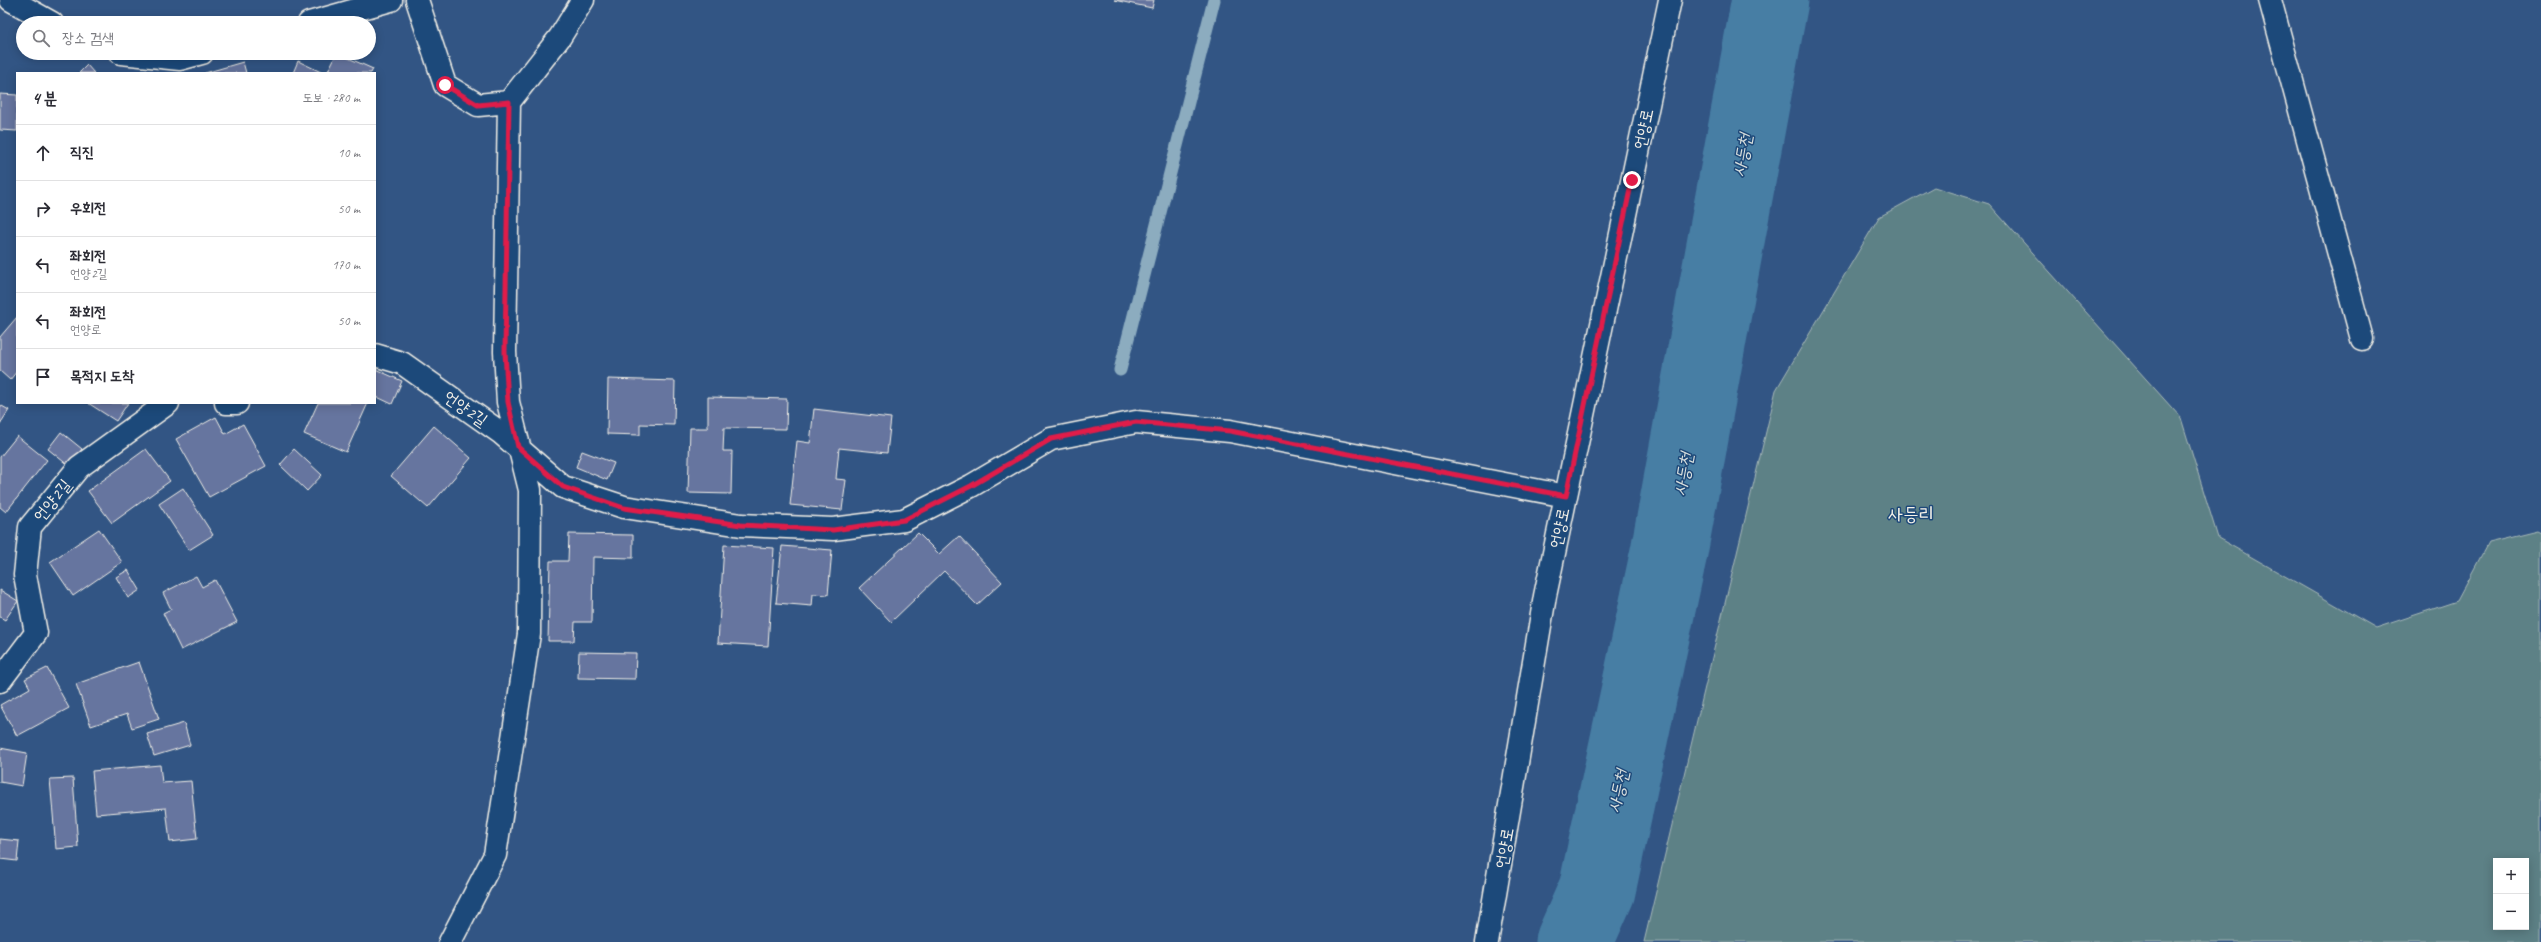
<!DOCTYPE html>
<html lang="ko">
<meta charset="utf-8">
<style>
body{margin:0;font-family:Caveat,"Poor Story",sans-serif;background:#f7f7f7;color:#2b2b33}
.controls{position:absolute;right:12px;bottom:12px;display:grid;overflow:hidden;border-radius:0px;box-shadow:0 2px 10px #0003}
.controls button{width:36px;height:36px;display:grid;place-items:center;padding:0;border:0;border-bottom:1px solid #e1e1e2;background:#fff;color:#2b2b33;font:20px sans-serif}
.stop{position:absolute;width:12px;height:12px;margin:-9px;border:3px solid #e11d48;border-radius:50%;background:#fff}
.stop.end{background:#e11d48;border-color:#fff;box-shadow:0 1px 4px #0008}
.list{margin:0;padding:0;list-style:none}
h2{display:flex;justify-content:space-between;align-items:center;height:52px;margin:0;padding:0 16px;font-size:17px}
h2 small{font-size:13px;font-weight:400;color:#7c7c81}
.list li{display:grid;grid-template-columns:26px 1fr auto;gap:12px;align-items:center;box-sizing:border-box;height:56px;padding:0 16px;border-top:1px solid #e1e1e2}
.list b{display:block;font-size:15px;white-space:nowrap}
.list p{margin:0;font-size:13px;white-space:nowrap;color:#7c7c81}
.list em{font-size:13px;font-style:normal;color:#7c7c81}
.icon{flex:none;width:22px;height:22px;fill:none;stroke:currentColor;stroke-width:2;stroke-linecap:round;stroke-linejoin:round}
.map{position:relative;flex:none;width:2541px;height:942px;overflow:hidden}
.search{position:absolute;background:#fff;box-shadow:0 2px 10px #0003;left:16px;top:16px;width:360px;height:44px;display:flex;align-items:center;gap:10px;box-sizing:border-box;padding:0 14px;border-radius:22px;color:#7c7c81;font-size:15px}
.panel{position:absolute;background:#fff;box-shadow:0 2px 10px #0003;left:16px;top:72px;width:360px;height:332px;border-radius:0px}
.map>svg:first-child{display:block}
.green{fill:#5d8186;stroke:#a8b9b7;fill-rule:evenodd}
.lines{fill:none;stroke-linecap:round;stroke-linejoin:round}
.stream{stroke:#8cacbf;stroke-width:13}
.river{stroke:#477ea4;stroke-width:77}
.building{fill:#66749f;stroke:#f4f1e8}
.minor-casing{stroke:#f4f1e8;stroke-width:25}
.minor{stroke:#1f4a7a;stroke-width:22}
.route{stroke:#e11d48;stroke-width:5}
.labels{text-anchor:middle;stroke-width:3;stroke-linejoin:round;paint-order:stroke}
.street-label{font-size:17px;fill:#f4f1e8;stroke:#1f4a7a}
.water-label{font-size:18px;font-style:italic;fill:#dae0de;stroke:#1f4a7a}
.quarter-label{font-size:19px;fill:#f4f1e8;stroke:#1f4a7a}
</style>
<div class="map">
<svg width="2541" height="942" viewBox="0 0 2541 942">
<rect width="100%" height="100%" fill="#325584"/>
<filter id="ink" filterUnits="userSpaceOnUse"><feTurbulence type="fractalNoise" baseFrequency=".025" numOctaves="2"/><feDisplacementMap in="SourceGraphic" scale="8" xChannelSelector="R" yChannelSelector="G"/><feConvolveMatrix kernelMatrix="1 2 1 2 8 2 1 2 1" color-interpolation-filters="sRGB"/></filter>
<g filter="url(#ink)">
<path class="green" d="M1934,187L1989,204L2181,418L2218,538L2376,628L2457,601L2488,543L2537,531L2541,533V942H1644L1776,390L1879,217ZM2496,861H2526V927H2496Z"/>
<g class="lines">
<path class="stream" d="M1120,370L1214,0"/>
<path class="river" d="M1574,942L1597,890L1669,552L1770,0"/>
</g>
<path class="building" d="M1114,0H1154L1152,8Z
M337,53L373,69L371,73H327Z
M298,61L323,73H293Z
M243,62L246,73H205Z
M87,65L94,73H79Z
M0,94L17,95V131L0,130Z
M17,317V371L10,380L0,371V337Z
M375,369L402,381L392,404L375,396Z
M608,379L675,381L674,425L640,424V435L607,434Z
M708,397L787,399L786,429L724,428L723,451H732L731,494L688,493L690,428H708Z
M88,403H128L116,421Z
M318,403H368L346,452L304,434Z
M0,405L9,410L0,424Z
M814,409L891,418L887,453L839,448L836,479L846,480L842,510L790,505L797,441L810,443Z
M216,417L225,434L243,424L266,466L209,497L176,439Z
M434,426L471,458L428,508L391,476Z
M61,432L82,449L69,466L48,449Z
M17,436L47,460L6,512L0,507V457Z
M146,449L170,481L112,523L88,491Z
M294,449L322,475L307,491L280,465Z
M582,451L614,463L607,480L576,467Z
M183,488L213,535L189,550L159,504Z
M99,529L122,562L73,596L50,562Z
M918,533L939,554L959,536L1002,582L977,605L944,571L891,622L859,588Z
M569,534L633,535V558L593,557L592,622H575L574,641H548L550,561H568Z
M724,545L774,548L768,646L718,643Z
M782,546L832,550L828,595L813,594L812,606L776,603Z
M128,570L140,590L128,598L116,577Z
M196,576L202,587L215,580L237,622L181,650L163,613L171,609L163,593Z
M0,590L18,601L5,620L0,617Z
M579,652L636,653L635,679L578,678Z
M139,662L159,719L132,728L127,714L91,726L76,684Z
M47,668L69,708L17,736L0,705L30,688L25,679Z
M184,723L190,745L154,756L147,734Z
M0,748L27,753L22,786L0,782Z
M160,765L162,783L191,781L197,839L170,842L166,808L96,814L92,771Z
M73,778L78,847L56,849L50,779Z
M0,839L19,841L17,861L0,859Z"/>
<g class="lines">
<g class="minor-casing">
<path id="minor" d="M11,0L52,23
M417,0L445,85L478,105L509,102L560,37L583,0
M2270,0L2362,339
M309,23L391,0
M121,53L180,59L202,53
M375,355L402,363L501,433L563,487L624,507L741,525L833,529L904,520L971,486L1051,439L1136,422L1230,431L1566,496
M226,403H237
M0,681L36,633L25,575L30,527L79,467L168,403
M450,942L495,855L529,634L530,490L508,402L505,352L509,102
M1487,942L1545,596L1670,0"/>
</g>
<use href="#minor" class="minor"/>
</g>
</g>
<g class="lines" filter="url(#ink)">
<path class="route" d="M445,85L478,105L509,102L505,352L508,402L518,447L563,487L624,508L741,525L833,530L904,520L971,486L1051,439L1136,422L1230,431L1566,496L1632,180"/>
</g>
<g class="labels">
<g class="street-label">
<text transform="translate(1643 129) rotate(-78)" y="6">언양로</text>
<text transform="translate(466 408) rotate(35)" y="6">언양2길</text>
<text transform="translate(52 500) rotate(-51)" y="6">언양2길</text>
<text transform="translate(1559 528) rotate(-78)" y="6">언양로</text>
<text transform="translate(1504 848) rotate(-80)" y="6">언양로</text>
</g>
<g class="water-label">
<text transform="translate(1742 155) rotate(-80)" y="6">사등천</text>
<text transform="translate(1683 474) rotate(-80)" y="6">사등천</text>
<text transform="translate(1618 791) rotate(-78)" y="6">사등천</text>
</g>
<g class="quarter-label">
<text x="1911" y="520">사등리</text>
</g>
</g>
</svg>
<div class="controls">
<button>+</button>
<button>−</button>
</div>
<div class="stop" style="left:445px;top:85px"></div>
<div class="stop end" style="left:1632px;top:180px"></div>
<div class="search"><svg class="icon" aria-label="search" viewBox="0 0 24 24"><circle cx="10" cy="10" r="6"/><path d="M15 15l6 6"/></svg>장소 검색</div>
<section class="panel">
<h2>4 분<small>도보 · 280 m</small></h2>
<ul class="list">
<li><svg class="icon" aria-label="ahead" viewBox="0 0 24 24"><path d="M12 20V5M6 11l6-6 6 6"/></svg><div><b>직진</b></div><em>10 m</em></li>
<li><svg class="icon" aria-label="right" viewBox="0 0 24 24"><path d="M7 20v-9h11M14 6l5 5-5 5"/></svg><div><b>우회전</b></div><em>50 m</em></li>
<li><svg class="icon" aria-label="left" viewBox="0 0 24 24"><path d="M17 20v-9H6M10 6l-5 5 5 5"/></svg><div><b>좌회전</b><p>언양2길</p></div><em>170 m</em></li>
<li><svg class="icon" aria-label="left" viewBox="0 0 24 24"><path d="M17 20v-9H6M10 6l-5 5 5 5"/></svg><div><b>좌회전</b><p>언양로</p></div><em>50 m</em></li>
<li><svg class="icon" aria-label="arrive" viewBox="0 0 24 24"><path d="M6 21V4h12l-3 4 3 4H6"/></svg><div><b>목적지 도착</b></div></li>
</ul>
</section>
</div>
